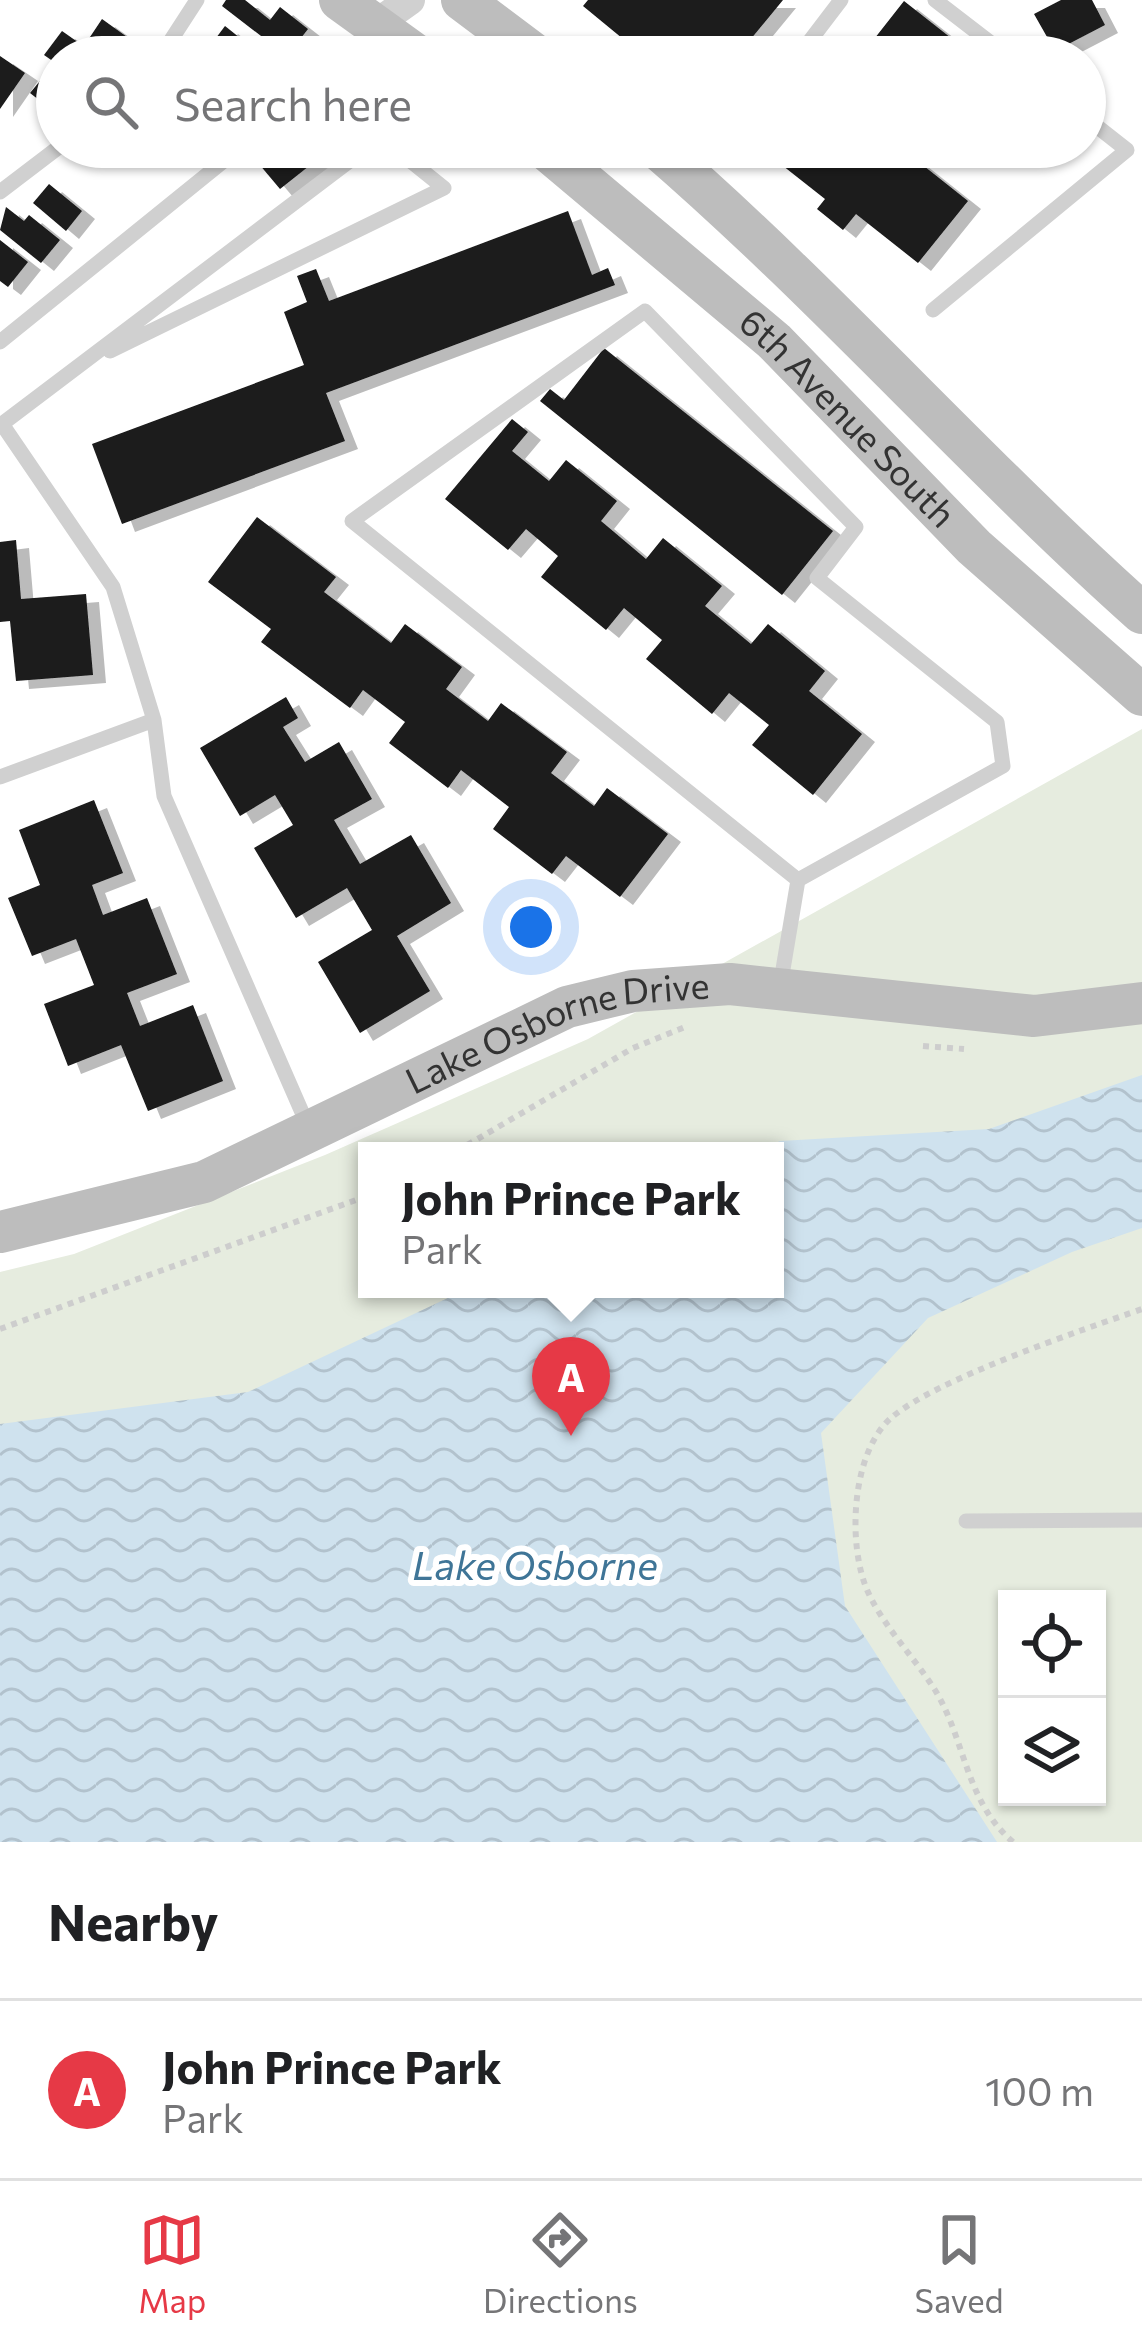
<!DOCTYPE html>
<style>
body{margin:0;font-family:Commissioner,sans-serif;background:#f2f2f2;color:#202124}
.controls{position:absolute;right:36px;bottom:36px;display:grid;overflow:hidden;border-radius:0px;box-shadow:0 3px 9px #0004}
.controls button{width:108px;height:108px;display:grid;place-items:center;padding:0;border:0;border-bottom:3px solid #e0e0e0;background:#fff;color:#202124;font:60px sans-serif}
.you{position:absolute;left:531px;top:927px;width:42px;height:42px;margin:-30px;border:9px solid #fff;border-radius:50%;background:#1a73e8;box-shadow:0 0 0 18px #1a73e833}
.badge{display:grid;place-items:center;width:78px;height:78px;border-radius:50%;background:#e63946;color:#fff;font-size:39px;font-weight:700}
.pin{position:absolute;translate:-50% -99px;filter:drop-shadow(0 3px 6px #0008)}
.pin::after{content:'';position:absolute;top:63px;width:42px;height:36px;background:inherit;clip-path:polygon(0 0,100% 0,50% 100%)}
.popup{position:absolute;left:358px;top:1142px;width:426px;height:156px;box-sizing:border-box;display:grid;place-content:center;border-radius:0px;background:#fff;filter:drop-shadow(0 3px 9px #0005);font-size:39px;white-space:nowrap;color:#757577}
.popup b{font-size:45px;color:#202124}
.popup::after{content:'';position:absolute;left:50%;top:100%;margin-left:-24px;border:24px solid transparent;border-top-color:#fff}
.list{margin:0;padding:0;list-style:none}
h2{display:flex;justify-content:space-between;align-items:center;height:156px;margin:0;padding:0 48px;font-size:51px}
h2 small{font-size:39px;font-weight:400;color:#757577}
.list li{display:grid;grid-template-columns:78px 1fr auto;gap:36px;align-items:center;box-sizing:border-box;height:180px;padding:0 48px;border-top:3px solid #e0e0e0}
.list b{display:block;font-size:45px;white-space:nowrap}
.list p{margin:0;font-size:39px;white-space:nowrap;color:#757577}
.list em{font-size:39px;font-style:normal;color:#757577}
.icon{flex:none;width:66px;height:66px;fill:none;stroke:currentColor;stroke-width:2;stroke-linecap:round;stroke-linejoin:round}
.map{position:relative;flex:none;width:1142px;height:1842px;overflow:hidden}
.search{position:absolute;background:#fff;box-shadow:0 3px 9px #0004;left:36px;right:36px;top:36px;height:132px;display:flex;align-items:center;gap:30px;box-sizing:border-box;padding:0 42px;border-radius:66px;color:#757577;font-size:45px}
.sheet{height:336px;background:#fff}
nav{display:flex;justify-content:space-around;align-items:center;box-sizing:border-box;height:168px;border-top:3px solid #e0e0e0;background:#fff;font-size:33px;color:#757577}
nav a{display:grid;justify-items:center;gap:6px}
nav .on{color:#e63946}
.map>svg:first-child{display:block}
.park{fill:#e6ecdf;fill-rule:evenodd}
.water{fill:url(#water-waves)}
.building{fill:#1a1a1a;filter:url(#shadow)}
.lines{fill:none;stroke-linecap:round;stroke-linejoin:round}
.path{stroke:#cdcdcd;stroke-width:6;stroke-dasharray:6 6;stroke-linecap:butt}
.lane{stroke:#d0d0d0;stroke-width:15}
.street{stroke:#d0d0d0;stroke-width:30}
.secondary{stroke:#bdbdbd;stroke-width:42}
.labels{text-anchor:middle;stroke-width:12;stroke-linejoin:round;paint-order:stroke}
.street-label{font-size:36px;fill:#333;stroke:#fff}
.water-label{font-size:39px;font-style:italic;fill:#3f7597;stroke:#fff}
</style>
<div class="map">
<svg width="1142" height="1842" viewBox="0 0 1142 1842">
<defs>
<pattern id="water-waves" width="16" height="10" patternUnits="userSpaceOnUse" patternTransform="scale(3)"><rect width="16" height="10" fill="#cfe2ee"/><path d="M0 5q4-4 8 0t8 0" fill="none" stroke="#b2c2cd"/></pattern>
<filter id="shadow"><feDropShadow dx="13" dy="8" stdDeviation="0" flood-color="#0004"/></filter>
</defs>
<rect width="100%" height="100%" fill="#fff"/>
<path class="park" d="M1142,729V1842H0V1272L74,1254L325,1155L588,1039ZM367,1151H775V1289H367ZM1007,1599H1097V1797H1007Z"/>
<path class="water" d="M1142,1075V1228L1072,1252L928,1318L821,1433L845,1606L997,1842H0V1424L248,1392L467,1289H775V1151H759L780,1141L989,1129Z"/>
<path class="building" d="M226,0H245L270,20L280,7L308,29L287,56L222,6Z
M588,0H783L736,57H645L583,6Z
M1061,0H1092L1105,25L1055,51L1034,14Z
M904,1L965,49L959,57H860Z
M102,19L141,47L134,57H112L88,40Z
M225,26L264,57H224L210,46Z
M62,31L99,57H57V64L44,55Z
M771,45L786,57H762Z
M0,56L25,73L0,109Z
M49,70L57,77V114L30,93Z
M281,147H333L280,189L259,164Z
M759,147H900L968,201L918,263L856,214L843,230L817,209L825,199Z
M49,184L82,211L66,231L33,203Z
M6,207L24,221L29,215L60,240L41,263L0,230Z
M568,211L592,275L608,268L615,285L326,393L345,441L122,524L92,444L304,365L284,312L307,302L297,276L316,269L329,301Z
M0,240L28,262L8,287L0,281Z
M604,348L833,531L782,595L540,401L550,389L564,400Z
M512,419L528,432L512,451L549,481L566,460L617,501L601,521L646,559L663,538L722,586L705,606L751,644L768,624L825,671L809,691L862,734L813,795L752,745L769,725L729,693L712,714L646,659L662,640L624,608L606,630L541,577L558,556L526,529L508,550L445,499Z
M257,517L336,577L324,592L391,643L405,624L462,667L446,689L488,721L501,703L567,752L551,773L594,806L607,788L668,834L620,897L566,856L552,874L493,829L509,807L461,770L448,788L389,743L405,722L363,690L350,708L261,642L271,629L208,582Z
M16,540L21,599L86,594L93,675L16,681L10,621L0,622V542Z
M286,697L298,718L283,727L305,762L339,742L372,799L334,820L360,864L411,835L451,903L397,936L430,991L360,1033L318,962L372,930L347,888L296,918L254,848L293,825L275,795L240,816L200,748Z
M94,800L123,873L92,885L103,915L147,898L177,974L127,993L140,1026L193,1005L223,1081L148,1111L121,1045L68,1066L44,1004L94,985L76,939L32,956L8,898L40,885L19,830Z"/>
<g class="lines">
<path class="path" d="M923,1046L964,1049
M457,1151L633,1048L685,1027
M0,1329L367,1196
M1013,1842C965,1801 966,1741 935,1690C914,1657 884,1627 868,1592C847,1546 851,1453 891,1418C934,1380 1082,1330 1142,1309"/>
<path class="lane" d="M935,0L1009,57
M809,42L841,0
M160,57L197,0
M947,157L954,147
M0,192L59,147
M933,310L1127,150L1085,117
M0,342L241,147
M110,351L444,188L393,147
M0,777L154,720
M780,987L798,880L352,521L645,311L856,527L817,578L997,722L1003,766L798,880
M308,1126L164,796L154,720L113,587L2,424L368,147
M966,1521L1142,1520"/>
<path class="street" d="M375,25L410,0"/>
<g class="secondary">
<path d="M340,0L419,57"/>
<path d="M462,0L538,57"/>
<path id="s1" d="M543,147L774,341L974,547L1142,695"/>
<path d="M656,147C826,294 974,463 1142,613"/>
<path id="s2" d="M0,1232L204,1182L567,1007L633,991L730,984L1034,1016L1142,1003"/>
</g>
</g>
<g class="labels">
<g class="street-label">
<text dy="13" stroke="none"><textPath href="#s1" startOffset="408">6th Avenue South</textPath></text>
<text dy="13" stroke="none"><textPath href="#s2" startOffset="597">Lake Osborne Drive</textPath></text>
</g>
<g class="water-label">
<text x="535" y="1580">Lake Osborne</text>
</g>
</g>
</svg>
<div class="controls">
<button><svg class="icon" aria-label="locate" viewBox="0 0 24 24"><circle cx="12" cy="12" r="6"/><path d="M12 2v4M12 18v4M2 12h4M18 12h4"/></svg></button>
<button><svg class="icon" aria-label="layers" viewBox="0 0 24 24"><path d="M12 4l9 5-9 5-9-5zM3 14l9 5 9-5"/></svg></button>
</div>
<div class="you"></div>
<div class="pin badge" style="left:571px;top:1436px">A</div>
<div class="popup"><b>John Prince Park</b>Park</div>
<div class="search"><svg class="icon" aria-label="search" viewBox="0 0 24 24"><circle cx="10" cy="10" r="6"/><path d="M15 15l6 6"/></svg>Search here</div>
</div>
<section class="sheet">
<h2>Nearby<small></small></h2>
<ul class="list">
<li><span class="badge">A</span><div><b>John Prince Park</b><p>Park</p></div><em>100 m</em></li>
</ul>
</section>
<nav>
<a class="on"><svg class="icon" aria-label="map" viewBox="0 0 24 24"><path d="M3 6l6-2 6 2 6-2v14l-6 2-6-2-6 2zM9 4v14M15 6v14"/></svg>Map</a>
<a><svg class="icon" aria-label="directions" viewBox="0 0 24 24"><path d="M12 3l9 9-9 9-9-9zM9 14v-3h6M13 9l2 2-2 2"/></svg>Directions</a>
<a><svg class="icon" aria-label="saved" viewBox="0 0 24 24"><path d="M7 4h10v16l-5-4-5 4z"/></svg>Saved</a>
</nav>
